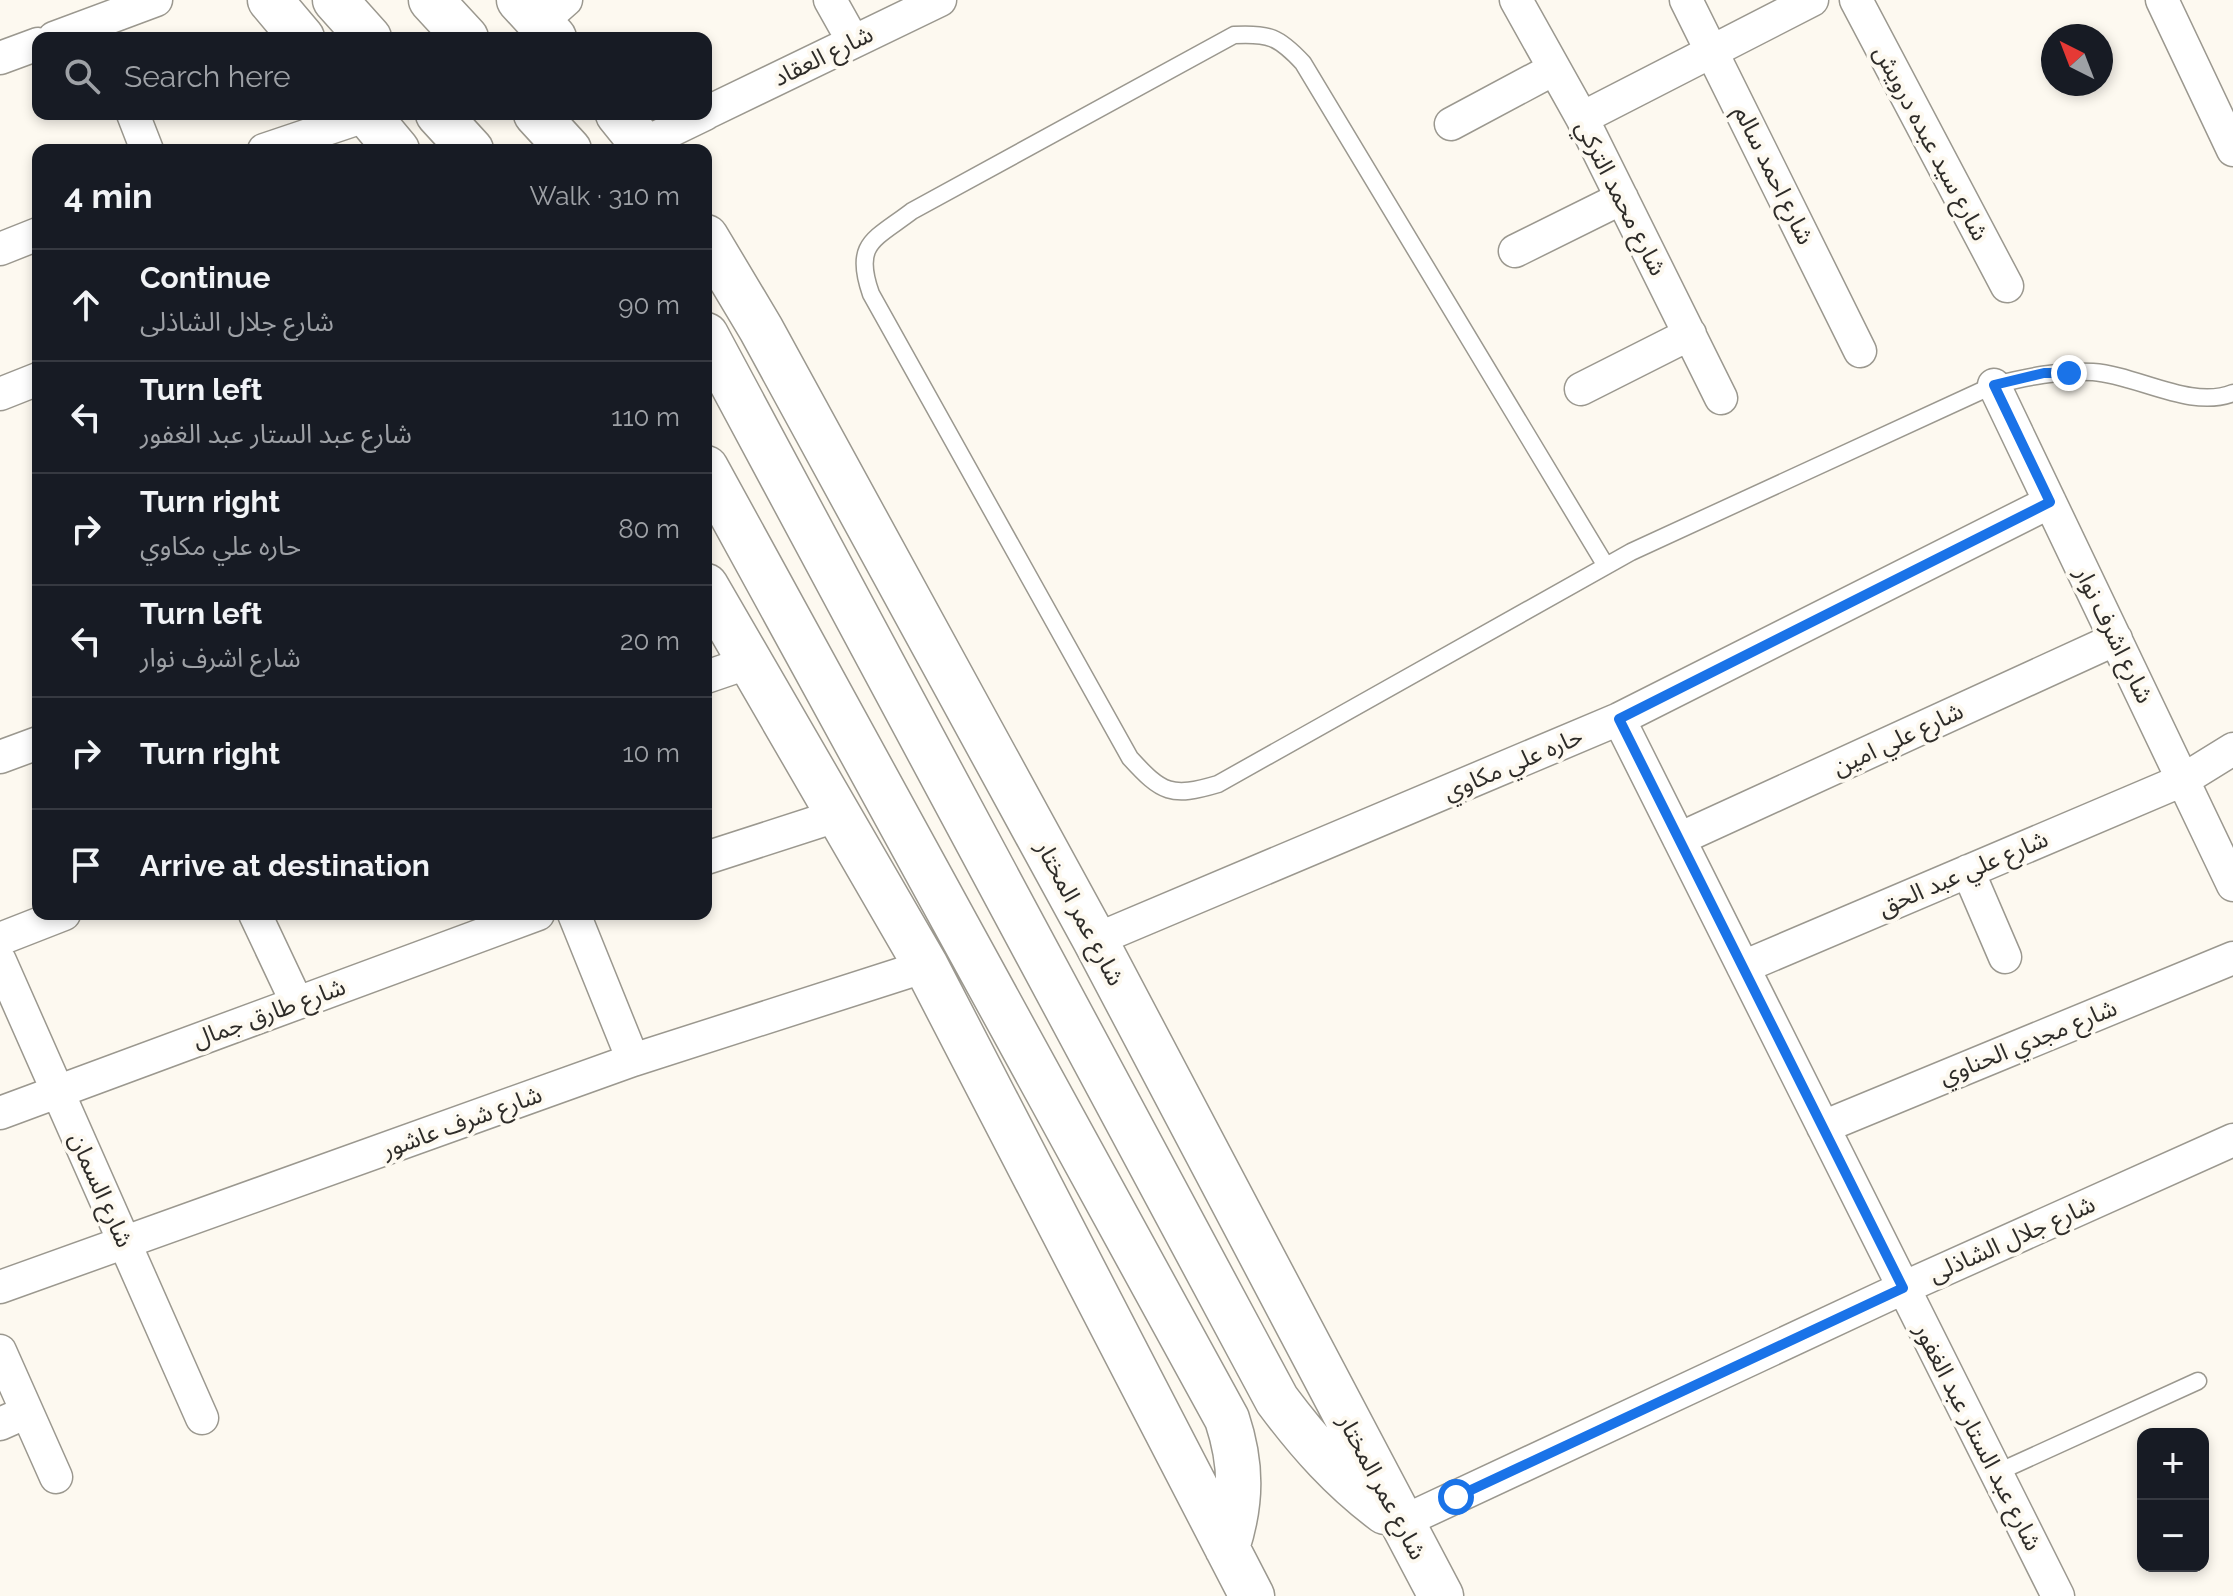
<!DOCTYPE html>
<meta charset="utf-8">
<style>
body{margin:0;font-family:Raleway,"Noto Sans Arabic",sans-serif;background:#242831;color:#f1f3f6}
.controls{position:absolute;right:24px;bottom:24px;display:grid;overflow:hidden;border-radius:16px;box-shadow:0 4px 12px #0003}
.controls button{width:72px;height:72px;display:grid;place-items:center;padding:0;border:0;border-bottom:2px solid #363941;background:#171b24;color:#f1f3f6;font:40px sans-serif}
.compass{position:absolute;left:2041px;top:24px;width:72px;height:72px;border-radius:50%;background:#171b24;box-shadow:0 4px 12px #0003;rotate:318deg}
.stop{position:absolute;width:24px;height:24px;margin:-18px;border:6px solid #1a73e8;border-radius:50%;background:#fff}
.stop.end{background:#1a73e8;border-color:#fff;box-shadow:0 2px 8px #0008}
.list{margin:0;padding:0;list-style:none}
h2{display:flex;justify-content:space-between;align-items:center;height:104px;margin:0;padding:0 32px;font-size:34px}
h2 small{font-size:26px;font-weight:400;color:#9ea1a6}
.list li{display:grid;grid-template-columns:52px 1fr auto;gap:24px;align-items:center;box-sizing:border-box;height:112px;padding:0 32px;border-top:2px solid #363941}
.list b{display:block;font-size:30px;white-space:nowrap}
.list p{margin:0;font-size:26px;white-space:nowrap;color:#9ea1a6}
.list em{font-size:26px;font-style:normal;color:#9ea1a6}
.icon{flex:none;width:44px;height:44px;fill:none;stroke:currentColor;stroke-width:2;stroke-linecap:round;stroke-linejoin:round}
.map{position:relative;flex:none;width:2233px;height:1596px;overflow:hidden}
.search{position:absolute;background:#171b24;box-shadow:0 4px 12px #0003;left:32px;top:32px;width:680px;height:88px;display:flex;align-items:center;gap:20px;box-sizing:border-box;padding:0 28px;border-radius:16px;color:#9ea1a6;font-size:30px}
.panel{position:absolute;background:#171b24;box-shadow:0 4px 12px #0003;left:32px;top:144px;width:680px;height:776px;border-radius:16px}
.map>svg:first-child{display:block}
.lines{fill:none;stroke-linecap:round;stroke-linejoin:round}
.service-casing{stroke:#9b988f;stroke-width:19}
.minor-casing{stroke:#9b988f;stroke-width:35}
.secondary-casing{stroke:#9b988f;stroke-width:47}
.service{stroke:#fff;stroke-width:16}
.minor{stroke:#fff;stroke-width:32}
.secondary{stroke:#fff;stroke-width:44}
.route{stroke:#1a73e8;stroke-width:10}
.labels{text-anchor:middle;stroke-width:8;stroke-linejoin:round;paint-order:stroke}
.street-label{font-size:24px;fill:#2e2c29;stroke:#fdf9f0}
</style>
<div class="map">
<svg width="2233" height="1596" viewBox="0 0 2233 1596">
<rect width="100%" height="100%" fill="#fdf9f0"/>
<g class="lines">
<g class="service-casing">
<path id="service" d="M1606,566L1303,63C1279,37 1269,33 1234,35L912,211C874,240 853,243 871,294L1130,758C1162,793 1171,798 1218,784L1631,552L1994,385C2027,377 2059,370 2093,372C2137,375 2191,410 2233,393
M1996,1473L2198,1381"/>
</g>
<g class="minor-casing">
<path id="minor" d="M830,0L853,41
M1516,0L1582,118L1721,398
M1686,0L1860,351
M1856,0L2007,286
M2162,0L2233,150
M540,23L566,0
M54,38L156,0
M0,58L38,44
M706,113L940,0
M133,114L147,150
M1582,118L1812,0
M1451,124L1554,69
M643,144L705,114
M264,150L368,115
M0,249L38,234
M1515,251L1622,198
M1994,385L2233,885
M1581,389L1690,334
M0,394L38,379
M706,677L750,662
M1619,719L2058,1596
M0,757L38,743
M1679,839L2116,639
M706,858L839,815
M1968,871L2005,957
M255,914L297,1003
M574,914L633,1060
M0,939L64,914
M1095,940L1619,719L2050,502
M0,961L202,1418
M1743,967L2183,780L2233,749
M0,1113L538,914
M1823,1127L2233,958
M0,1287L633,1060L926,966
M0,1351L56,1477
M0,1424L27,1412
M1400,1523L1903,1288L2233,1140"/>
</g>
<g class="secondary-casing">
<path id="secondary" d="M270,0L302,38
M335,0L369,38
M431,0L466,38
M519,0L554,38
M367,114L397,150
M438,114L471,150
M536,114L569,150
M618,114L647,150
M706,237L761,329L1095,940L1441,1596
M706,335L1277,1400C1309,1443 1342,1480 1385,1512
M706,468L1227,1419C1242,1464 1242,1502 1227,1548
M706,586L926,966L1252,1596"/>
</g>
<use href="#service" class="service"/>
<use href="#minor" class="minor"/>
<use href="#secondary" class="secondary"/>
</g>
<g class="lines">
<path class="route" d="M1456,1497L1903,1288L1619,719L2050,502L1994,385L2044,373H2069"/>
</g>
<g class="labels">
<g class="street-label">
<text transform="translate(823 56) rotate(-26)" y="8">شارع العقاد</text>
<text transform="translate(1931 143) rotate(62)" y="8">شارع سيد عبده درويش</text>
<text transform="translate(1774 175) rotate(64)" y="8">شارع احمد سالم</text>
<text transform="translate(1621 198) rotate(63)" y="8">شارع محمد التركي</text>
<text transform="translate(2114 635) rotate(64)" y="8">شارع اشرف نوار</text>
<text transform="translate(1898 739) rotate(-25)" y="8">شارع علي امين</text>
<text transform="translate(1513 764) rotate(-23)" y="8">حاره علي مكاوي</text>
<text transform="translate(1963 873) rotate(-23)" y="8">شارع علي عبد الحق</text>
<text transform="translate(1080 913) rotate(62)" y="8">شارع عمر المختار</text>
<text transform="translate(269 1013) rotate(-20)" y="8">شارع طارق جمال</text>
<text transform="translate(2028 1042) rotate(-22)" y="8">شارع مجدي الحناوي</text>
<text transform="translate(462 1122) rotate(-20)" y="8">شارع شرف عاشور</text>
<text transform="translate(101 1190) rotate(66)" y="8">شارع السمان</text>
<text transform="translate(2012 1239) rotate(-24)" y="8">شارع جلال الشاذلى</text>
<text transform="translate(1978 1437) rotate(63)" y="8">شارع عبد الستار عبد الغفور</text>
<text transform="translate(1382 1487) rotate(62)" y="8">شارع عمر المختار</text>
</g>
</g>
</svg>
<div class="controls">
<button>+</button>
<button>−</button>
</div>
<svg class="compass" viewBox="-18 -18 36 36"><path d="M0-13l5 13h-10z" fill="#e53935"/><path d="M0 13l5-13h-10z" fill="#9ea1a6"/></svg>
<div class="stop" style="left:1456px;top:1497px"></div>
<div class="stop end" style="left:2069px;top:373px"></div>
<div class="search"><svg class="icon" aria-label="search" viewBox="0 0 24 24"><circle cx="10" cy="10" r="6"/><path d="M15 15l6 6"/></svg>Search here</div>
<section class="panel">
<h2>4 min<small>Walk · 310 m</small></h2>
<ul class="list">
<li><svg class="icon" aria-label="ahead" viewBox="0 0 24 24"><path d="M12 20V5M6 11l6-6 6 6"/></svg><div><b>Continue</b><p>شارع جلال الشاذلى</p></div><em>90 m</em></li>
<li><svg class="icon" aria-label="left" viewBox="0 0 24 24"><path d="M17 20v-9H6M10 6l-5 5 5 5"/></svg><div><b>Turn left</b><p>شارع عبد الستار عبد الغفور</p></div><em>110 m</em></li>
<li><svg class="icon" aria-label="right" viewBox="0 0 24 24"><path d="M7 20v-9h11M14 6l5 5-5 5"/></svg><div><b>Turn right</b><p>حاره علي مكاوي</p></div><em>80 m</em></li>
<li><svg class="icon" aria-label="left" viewBox="0 0 24 24"><path d="M17 20v-9H6M10 6l-5 5 5 5"/></svg><div><b>Turn left</b><p>شارع اشرف نوار</p></div><em>20 m</em></li>
<li><svg class="icon" aria-label="right" viewBox="0 0 24 24"><path d="M7 20v-9h11M14 6l5 5-5 5"/></svg><div><b>Turn right</b></div><em>10 m</em></li>
<li><svg class="icon" aria-label="arrive" viewBox="0 0 24 24"><path d="M6 21V4h12l-3 4 3 4H6"/></svg><div><b>Arrive at destination</b></div></li>
</ul>
</section>
</div>
